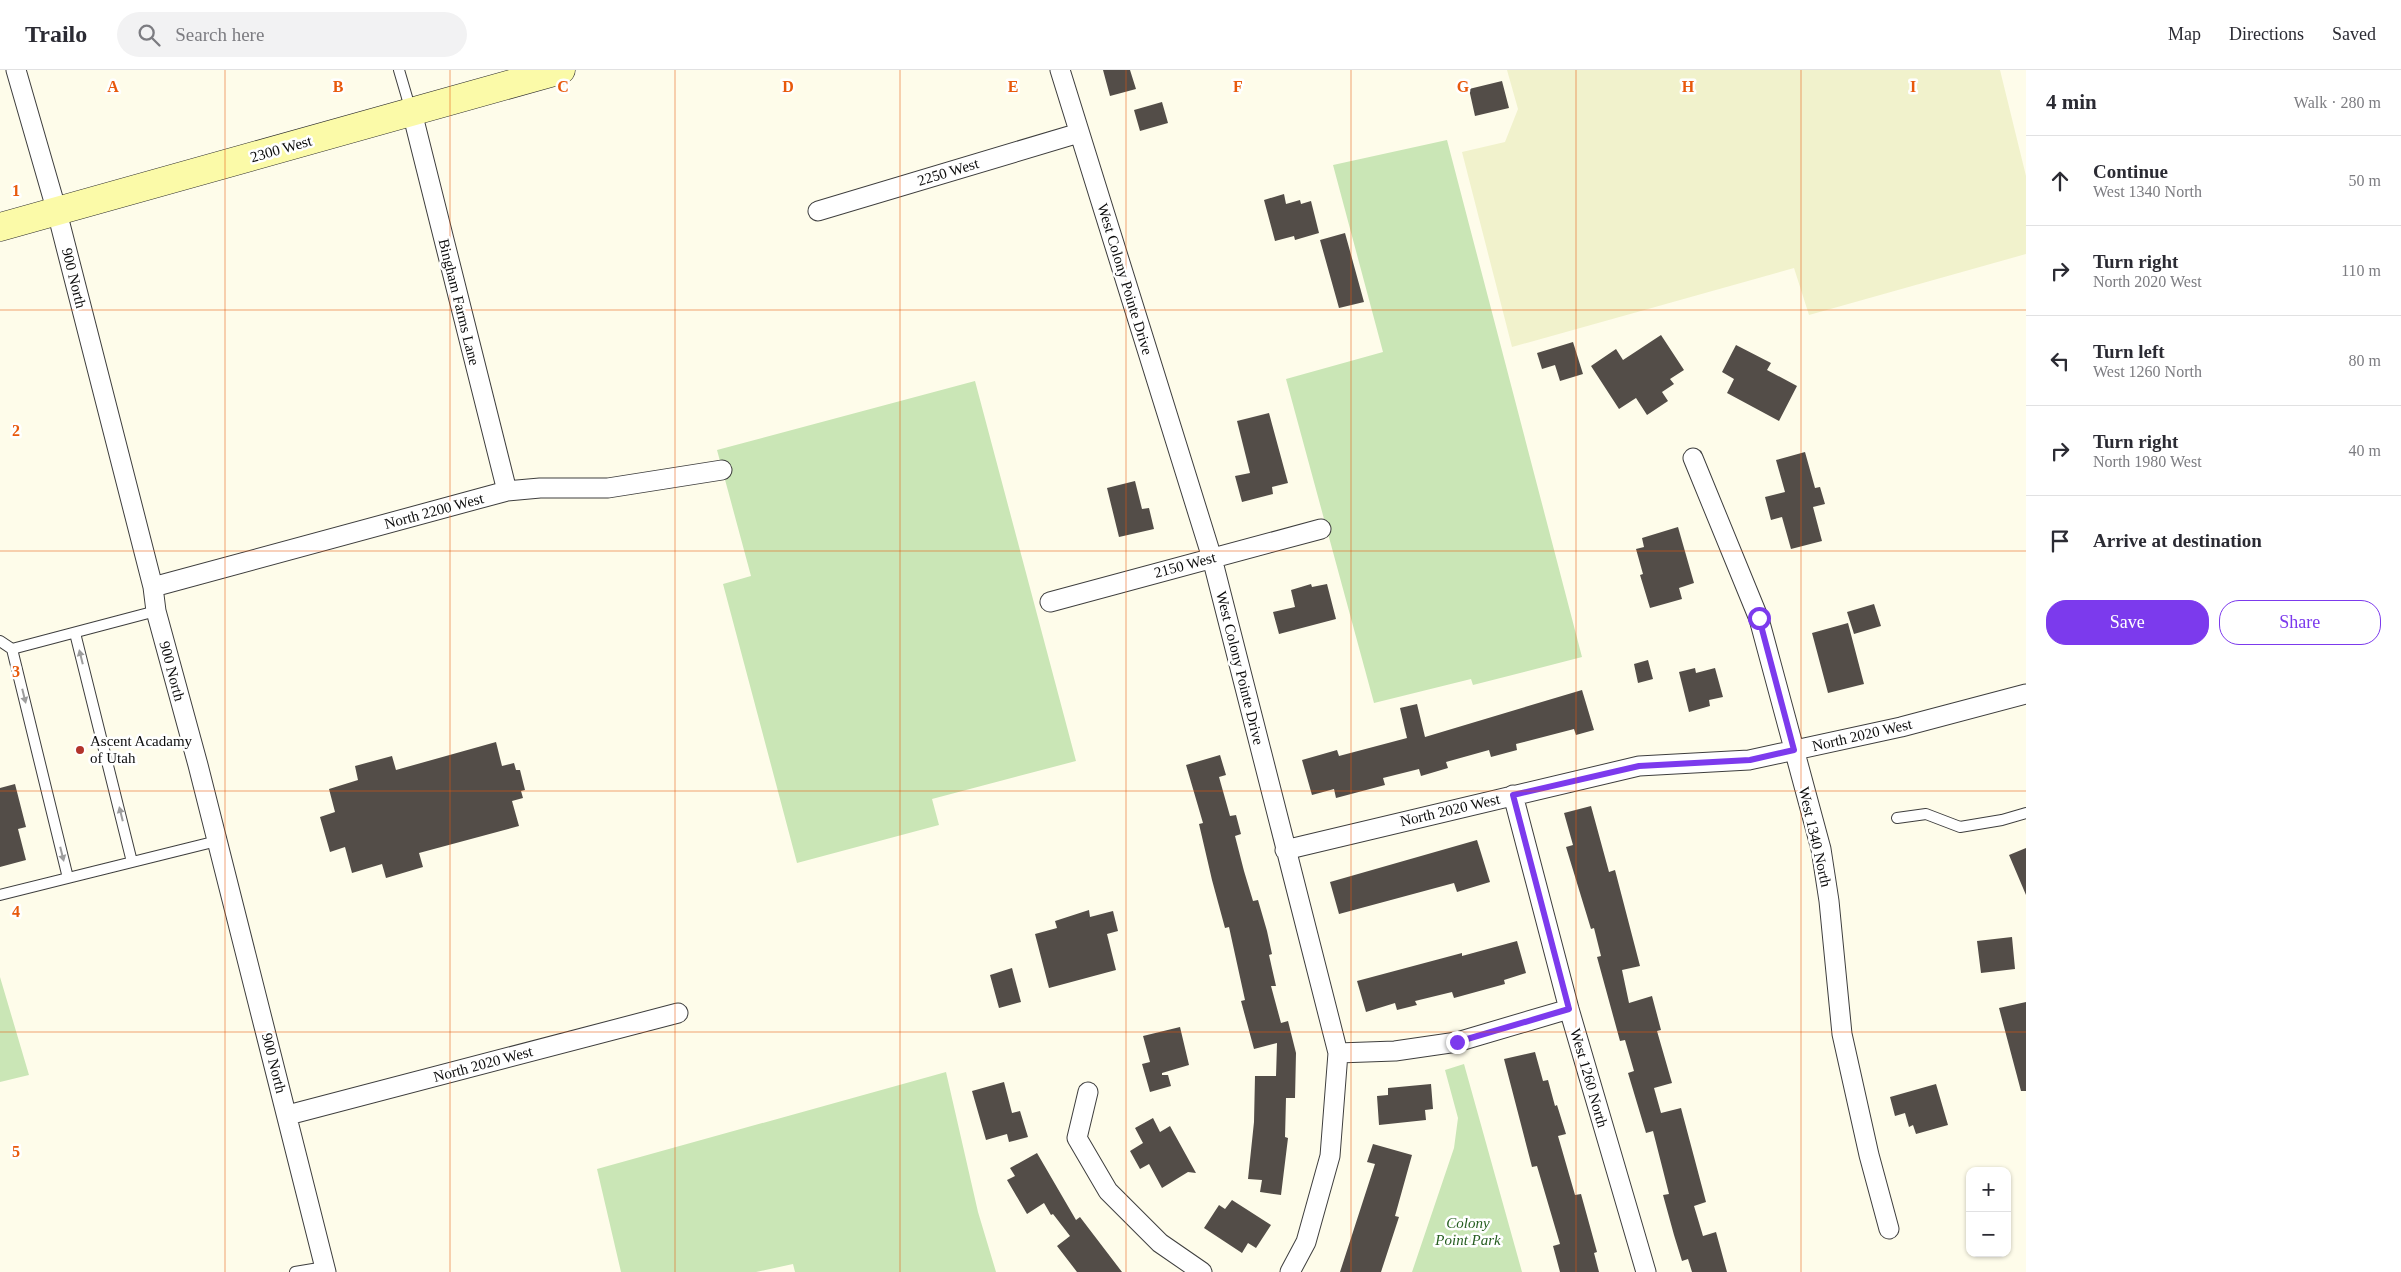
<!DOCTYPE html>
<meta charset="utf-8">
<style>
body{margin:0;font-family:"Times New Roman",serif;background:#f2f2f3;color:#2b2b33}
.controls{position:absolute;right:15px;bottom:15px;display:grid;overflow:hidden;border-radius:10px;box-shadow:0 1px 4px #0004}
.controls button{width:45px;height:45px;display:grid;place-items:center;padding:0;border:0;border-bottom:1px solid #e1e1e2;background:#fff;color:#2b2b33;font:25px sans-serif}
.stop{position:absolute;width:15px;height:15px;margin:-11px;border:4px solid #7c3aed;border-radius:50%;background:#fff}
.stop.end{background:#7c3aed;border-color:#fff;box-shadow:0 1px 5px #0008}
.list{margin:0;padding:0;list-style:none}
h2{display:flex;justify-content:space-between;align-items:center;height:65px;margin:0;padding:0 20px;font-size:21px}
h2 small{font-size:16px;font-weight:400;color:#7c7c81}
.list li{display:grid;grid-template-columns:32px 1fr auto;gap:15px;align-items:center;box-sizing:border-box;height:90px;padding:0 20px;border-top:1px solid #e1e1e2}
.list b{display:block;font-size:19px;white-space:nowrap}
.list p{margin:0;font-size:16px;white-space:nowrap;color:#7c7c81}
.list em{font-size:16px;font-style:normal;color:#7c7c81}
.actions{display:flex;gap:10px;padding:15px 20px}
.actions a{flex:1;padding:11px 0;border:1px solid #7c3aed;border-radius:20px;text-align:center;font-size:18px;color:#7c3aed}
.actions .main{background:#7c3aed;color:#fff}
.icon{flex:none;width:28px;height:28px;fill:none;stroke:currentColor;stroke-width:2;stroke-linecap:round;stroke-linejoin:round}
.map{position:relative;flex:none;width:2026px;height:1202px;overflow:hidden}
header{display:flex;align-items:center;gap:30px;box-sizing:border-box;height:70px;padding:0 25px;background:#fff;border-bottom:1px solid #e1e1e2}
header strong{font-size:24px}
nav{display:flex;gap:28px;margin-inline-start:auto;font-size:18px}
.search{width:350px;height:45px;background:#f2f2f3;display:flex;align-items:center;gap:12px;box-sizing:border-box;padding:0 18px;border-radius:28px;color:#7c7c81;font-size:19px}
main{display:flex}
aside{flex:1;background:#fff}
.map>svg:first-child{display:block}
.farmland{fill:#f1f2cc}
.green{fill:#cae6b6}
.building{fill:#534d48}
.lines{fill:none;stroke-linecap:round;stroke-linejoin:round}
.lane-casing{stroke:#3e3e3e;stroke-width:12}
.street-casing{stroke:#3e3e3e;stroke-width:21}
.secondary-casing{stroke:#2d2d2d;stroke-width:29}
.lane{stroke:#fff;stroke-width:10}
.street{stroke:#fff;stroke-width:19}
.secondary{stroke:#fbfaa8;stroke-width:28}
.oneway{fill:#9d9d9d}
.route{stroke:#7c3aed;stroke-width:6}
.grid{fill:none;stroke:#e8590c;stroke-width:1;stroke-opacity:0.55}
.poi-dot{fill:#b2332b;stroke:#fff;stroke-width:2}
.labels{text-anchor:middle;stroke-width:5;stroke-linejoin:round;paint-order:stroke}
.street-label{font-size:15px;fill:#0b0b0b;stroke:#fff}
.poi-label{font-size:15px;fill:#0b0b0b;stroke:#fff;text-anchor:start}
.park-label{font-size:15px;font-style:italic;fill:#265e20;stroke:#fff}
.grid-label{font-size:16px;text-anchor:middle;font-weight:bold;fill:#e8590c;stroke:#fff;stroke-width:5;stroke-linejoin:round;paint-order:stroke}
</style>
<header>
<strong>Trailo</strong>
<div class="search"><svg class="icon" aria-label="search" viewBox="0 0 24 24"><circle cx="10" cy="10" r="6"/><path d="M15 15l6 6"/></svg>Search here</div>
<nav><a>Map</a><a>Directions</a><a>Saved</a></nav>
</header>
<main>
<div class="map">
<svg width="2026" height="1202" viewBox="0 0 2026 1202">
<rect width="100%" height="100%" fill="#fefcea"/>
<path class="farmland" d="M1507,0H2000L2026,106V184L1809,245L1794,198L1512,277L1462,82L1505,72L1518,39Z"/>
<path class="green" d="M1447,70L1582,587L1473,615L1471,609L1374,633L1286,309L1383,282L1333,95Z
M975,311L1076,691L932,729L939,755L797,793L723,514L751,506L717,380Z
M0,907L29,1005L0,1012Z
M1464,994L1522,1202H1412L1454,1078L1458,1048L1445,1000Z
M946,1002L978,1142L996,1202H795L793,1194L756,1202H621L597,1099Z"/>
<path class="building" d="M1103,0H1130L1136,19L1110,26Z
M1502,11L1509,38L1475,46L1469,19Z
M1162,32L1168,53L1140,61L1134,40Z
M1284,124L1286,134L1300,130L1301,134L1311,131L1319,163L1295,170L1294,166L1275,171L1264,130Z
M1345,163L1364,232L1339,238L1320,170Z
M1661,265L1684,300L1670,309L1674,314L1662,322L1668,331L1647,345L1636,328L1619,339L1591,296L1616,279L1623,290Z
M1573,272L1583,304L1560,311L1555,295L1542,299L1537,283Z
M1736,275L1771,293L1767,300L1797,316L1779,351L1727,323L1734,309L1722,302Z
M1269,343L1288,413L1272,417L1273,424L1242,432L1235,406L1250,403L1237,351Z
M1805,382L1815,418L1820,417L1825,434L1813,437L1822,471L1791,479L1782,447L1771,450L1765,427L1785,422L1776,390Z
M1135,411L1142,439L1149,438L1154,459L1119,467L1107,418Z
M1678,457L1694,513L1679,518L1682,529L1650,538L1640,505L1643,504L1636,479L1644,477L1642,468Z
M1311,514L1312,517L1327,514L1336,549L1279,564L1273,542L1295,537L1291,520Z
M1874,534L1881,556L1854,564L1847,542Z
M1848,553L1864,614L1828,623L1812,563Z
M1648,590L1653,609L1638,613L1634,594Z
M1695,598L1696,603L1715,598L1723,627L1709,630L1710,636L1689,642L1679,602Z
M1582,620L1594,660L1576,665L1574,659L1516,674L1517,680L1491,687L1489,680L1446,692L1448,698L1421,706L1419,699L1383,708L1385,715L1336,728L1334,719L1312,725L1302,690L1337,680L1339,686L1407,668L1400,638L1417,634L1425,667Z
M496,672L502,696L514,693L516,700H520L525,720L521,721L523,728L512,731L519,756L419,783L423,797L386,808L382,794L352,803L345,777L330,782L320,747L335,742L329,719L358,710L355,696L392,686L396,700Z
M1220,685L1226,705L1219,707L1230,746L1236,745L1241,764L1235,766L1244,801L1253,831L1258,830L1267,861L1272,884L1269,885L1276,916H1271L1281,953L1288,951L1296,983L1295,1028H1286L1285,1067L1288,1068L1281,1125L1260,1122L1262,1110L1248,1109L1254,1052L1255,1006H1276L1277,973L1254,979L1241,931L1245,930L1229,857L1225,858L1212,810L1199,754L1203,753L1186,695Z
M15,714L26,757L18,759L26,790L0,797V718Z
M1591,736L1609,802L1615,800L1640,896L1622,900L1629,933L1652,926L1661,960L1657,961L1672,1013L1654,1018L1661,1043L1681,1038L1706,1132L1694,1136L1703,1166L1716,1162L1727,1202H1692L1688,1189L1682,1191L1674,1165L1663,1125L1669,1124L1653,1061L1646,1063L1628,1003L1634,1001L1625,970L1620,971L1597,887L1601,886L1594,858L1591,859L1566,777L1573,775L1564,743Z
M1477,770L1490,812L1457,822L1454,813L1339,844L1330,812Z
M2026,778V825L2009,785Z
M1089,840L1090,847L1113,841L1118,861L1107,864L1116,900L1049,918L1035,864L1057,858L1055,851Z
M2012,867L2015,899L1981,903L1977,871Z
M1517,871L1526,903L1504,910L1505,914L1454,928L1452,922L1415,931L1417,935L1397,940L1395,933L1366,942L1357,911L1462,883V886Z
M1012,898L1021,932L999,938L990,905Z
M2026,932V1021H2021L1999,938Z
M1180,957L1189,995L1162,1003V1005H1168L1171,1016L1150,1022L1142,994L1150,992L1143,966Z
M1535,982L1543,1011L1548,1010L1555,1036L1557,1035L1566,1064L1558,1066L1575,1125L1581,1124L1597,1182L1594,1183L1599,1202H1560L1553,1176L1560,1174L1537,1096L1532,1097L1504,989Z
M1004,1012L1012,1043L1020,1041L1028,1067L1009,1072L1007,1064L986,1070L972,1021Z
M1431,1014L1433,1039L1425,1040L1426,1050L1379,1055L1377,1026L1388,1025V1018Z
M1936,1014L1948,1055L1916,1064L1913,1055L1909,1057L1905,1043L1895,1046L1890,1027Z
M1153,1048L1160,1062L1170,1056L1196,1103L1188,1102L1162,1118L1149,1094L1140,1099L1130,1081L1143,1073L1135,1058Z
M1373,1074L1412,1085L1395,1146L1399,1147L1381,1202H1340L1375,1094L1367,1092Z
M1037,1083L1076,1150L1080,1147L1122,1202H1077L1057,1176L1070,1166L1053,1144L1051,1145L1044,1133L1027,1144L1007,1110L1015,1106L1010,1098Z
M1232,1130L1271,1155L1256,1178L1248,1173L1242,1183L1204,1158L1219,1135L1225,1139Z"/>
<g class="lines">
<g class="lane-casing">
<path id="lane" d="M399,0L411,41
M75,563L132,792
M0,571L12,579L68,808L217,771
M12,579L156,541
M1897,748L1926,744L1960,757L2002,750L2026,743
M0,825L68,808
M295,1202L325,1197"/>
</g>
<g class="street-casing">
<path id="street" d="M16,0L57,142L153,517L156,541L198,695L326,1202
M1060,0L1212,488L1338,983L1330,1086L1306,1172L1290,1202
M412,42L507,421
M818,141L1079,63
M1693,388L1759,549L1821,779L1829,831L1842,964L1869,1085L1889,1159
M153,517L507,421L540,418H608L722,400
M1050,532L1321,459
M1513,725L1569,939L1646,1202
M1285,780L1639,696L1749,690L1901,657L2026,624
M1338,983L1395,981L1457,972L1569,939
M1088,1022L1077,1068L1108,1121L1160,1173L1202,1202
M288,1045L678,943"/>
</g>
<g class="secondary-casing">
<path id="secondary" d="M0,157L561,0"/>
</g>
<use href="#lane" class="lane"/>
<use href="#street" class="street"/>
<use href="#secondary" class="secondary"/>
</g>
<defs><path id="oneway-solid" d="M-6-.8H1V-3.2L6.5 0L1 3.2V.8H-6Z" transform="scale(1.25)"/></defs>
<g class="oneway">
<use href="#oneway-solid" transform="translate(81 587) rotate(-104)"/>
<use href="#oneway-solid" transform="translate(24 626) rotate(76)"/>
<use href="#oneway-solid" transform="translate(121 744) rotate(-104)"/>
<use href="#oneway-solid" transform="translate(62 784) rotate(76)"/>
</g>
<g class="lines">
<path class="route" d="M1457,972L1569,939L1513,725L1639,696L1750,690L1794,680L1759,548"/>
</g>
<path class="grid" d="M225,0V1202M450,0V1202M675,0V1202M900,0V1202M1126,0V1202M1351,0V1202M1576,0V1202M1801,0V1202M0,240H2026M0,481H2026M0,721H2026M0,962H2026"/>
<circle class="poi-dot" cx="80" cy="680" r="5"/>
<g class="labels">
<g class="street-label">
<text transform="translate(281 79) rotate(-16)" y="5">2300 West</text>
<text transform="translate(948 102) rotate(-17)" y="5">2250 West</text>
<text transform="translate(74 208) rotate(76)" y="5">900 North</text>
<text transform="translate(1125 209) rotate(73)" y="5">West Colony Pointe Drive</text>
<text transform="translate(459 232) rotate(76)" y="5">Bingham Farms Lane</text>
<text transform="translate(434 441) rotate(-15)" y="5">North 2200 West</text>
<text transform="translate(1185 495) rotate(-15)" y="5">2150 West</text>
<text transform="translate(1240 598) rotate(76)" y="5">West Colony Pointe Drive</text>
<text transform="translate(172 601) rotate(75)" y="5">900 North</text>
<text transform="translate(1862 665) rotate(-13)" y="5">North 2020 West</text>
<text transform="translate(1450 740) rotate(-13)" y="5">North 2020 West</text>
<text transform="translate(1815 767) rotate(77)" y="5">West 1340 North</text>
<text transform="translate(274 993) rotate(76)" y="5">900 North</text>
<text transform="translate(483 994) rotate(-15)" y="5">North 2020 West</text>
<text transform="translate(1589 1008) rotate(74)" y="5">West 1260 North</text>
</g>
<g class="poi-label">
<text x="90" y="676">Ascent Acadamy<tspan x="90" dy="17">of Utah</tspan></text>
</g>
<g class="park-label">
<text x="1468" y="1158">Colony<tspan x="1468" dy="17">Point Park</tspan></text>
</g>
</g>
<g class="grid-label">
<text x="113" y="22">A</text>
<text x="338" y="22">B</text>
<text x="563" y="22">C</text>
<text x="788" y="22">D</text>
<text x="1013" y="22">E</text>
<text x="1238" y="22">F</text>
<text x="1463" y="22">G</text>
<text x="1688" y="22">H</text>
<text x="1913" y="22">I</text>
<text x="16" y="126">1</text>
<text x="16" y="366">2</text>
<text x="16" y="607">3</text>
<text x="16" y="847">4</text>
<text x="16" y="1087">5</text>
</g>
</svg>
<div class="controls">
<button>+</button>
<button>−</button>
</div>
<div class="stop" style="left:1759px;top:548px"></div>
<div class="stop end" style="left:1457px;top:972px"></div>
</div>
<aside>
<h2>4 min<small>Walk · 280 m</small></h2>
<ul class="list">
<li><svg class="icon" aria-label="ahead" viewBox="0 0 24 24"><path d="M12 20V5M6 11l6-6 6 6"/></svg><div><b>Continue</b><p>West 1340 North</p></div><em>50 m</em></li>
<li><svg class="icon" aria-label="right" viewBox="0 0 24 24"><path d="M7 20v-9h11M14 6l5 5-5 5"/></svg><div><b>Turn right</b><p>North 2020 West</p></div><em>110 m</em></li>
<li><svg class="icon" aria-label="left" viewBox="0 0 24 24"><path d="M17 20v-9H6M10 6l-5 5 5 5"/></svg><div><b>Turn left</b><p>West 1260 North</p></div><em>80 m</em></li>
<li><svg class="icon" aria-label="right" viewBox="0 0 24 24"><path d="M7 20v-9h11M14 6l5 5-5 5"/></svg><div><b>Turn right</b><p>North 1980 West</p></div><em>40 m</em></li>
<li><svg class="icon" aria-label="arrive" viewBox="0 0 24 24"><path d="M6 21V4h12l-3 4 3 4H6"/></svg><div><b>Arrive at destination</b></div></li>
</ul>
<div class="actions"><a class="main">Save</a><a>Share</a></div>
</aside>
</main>
